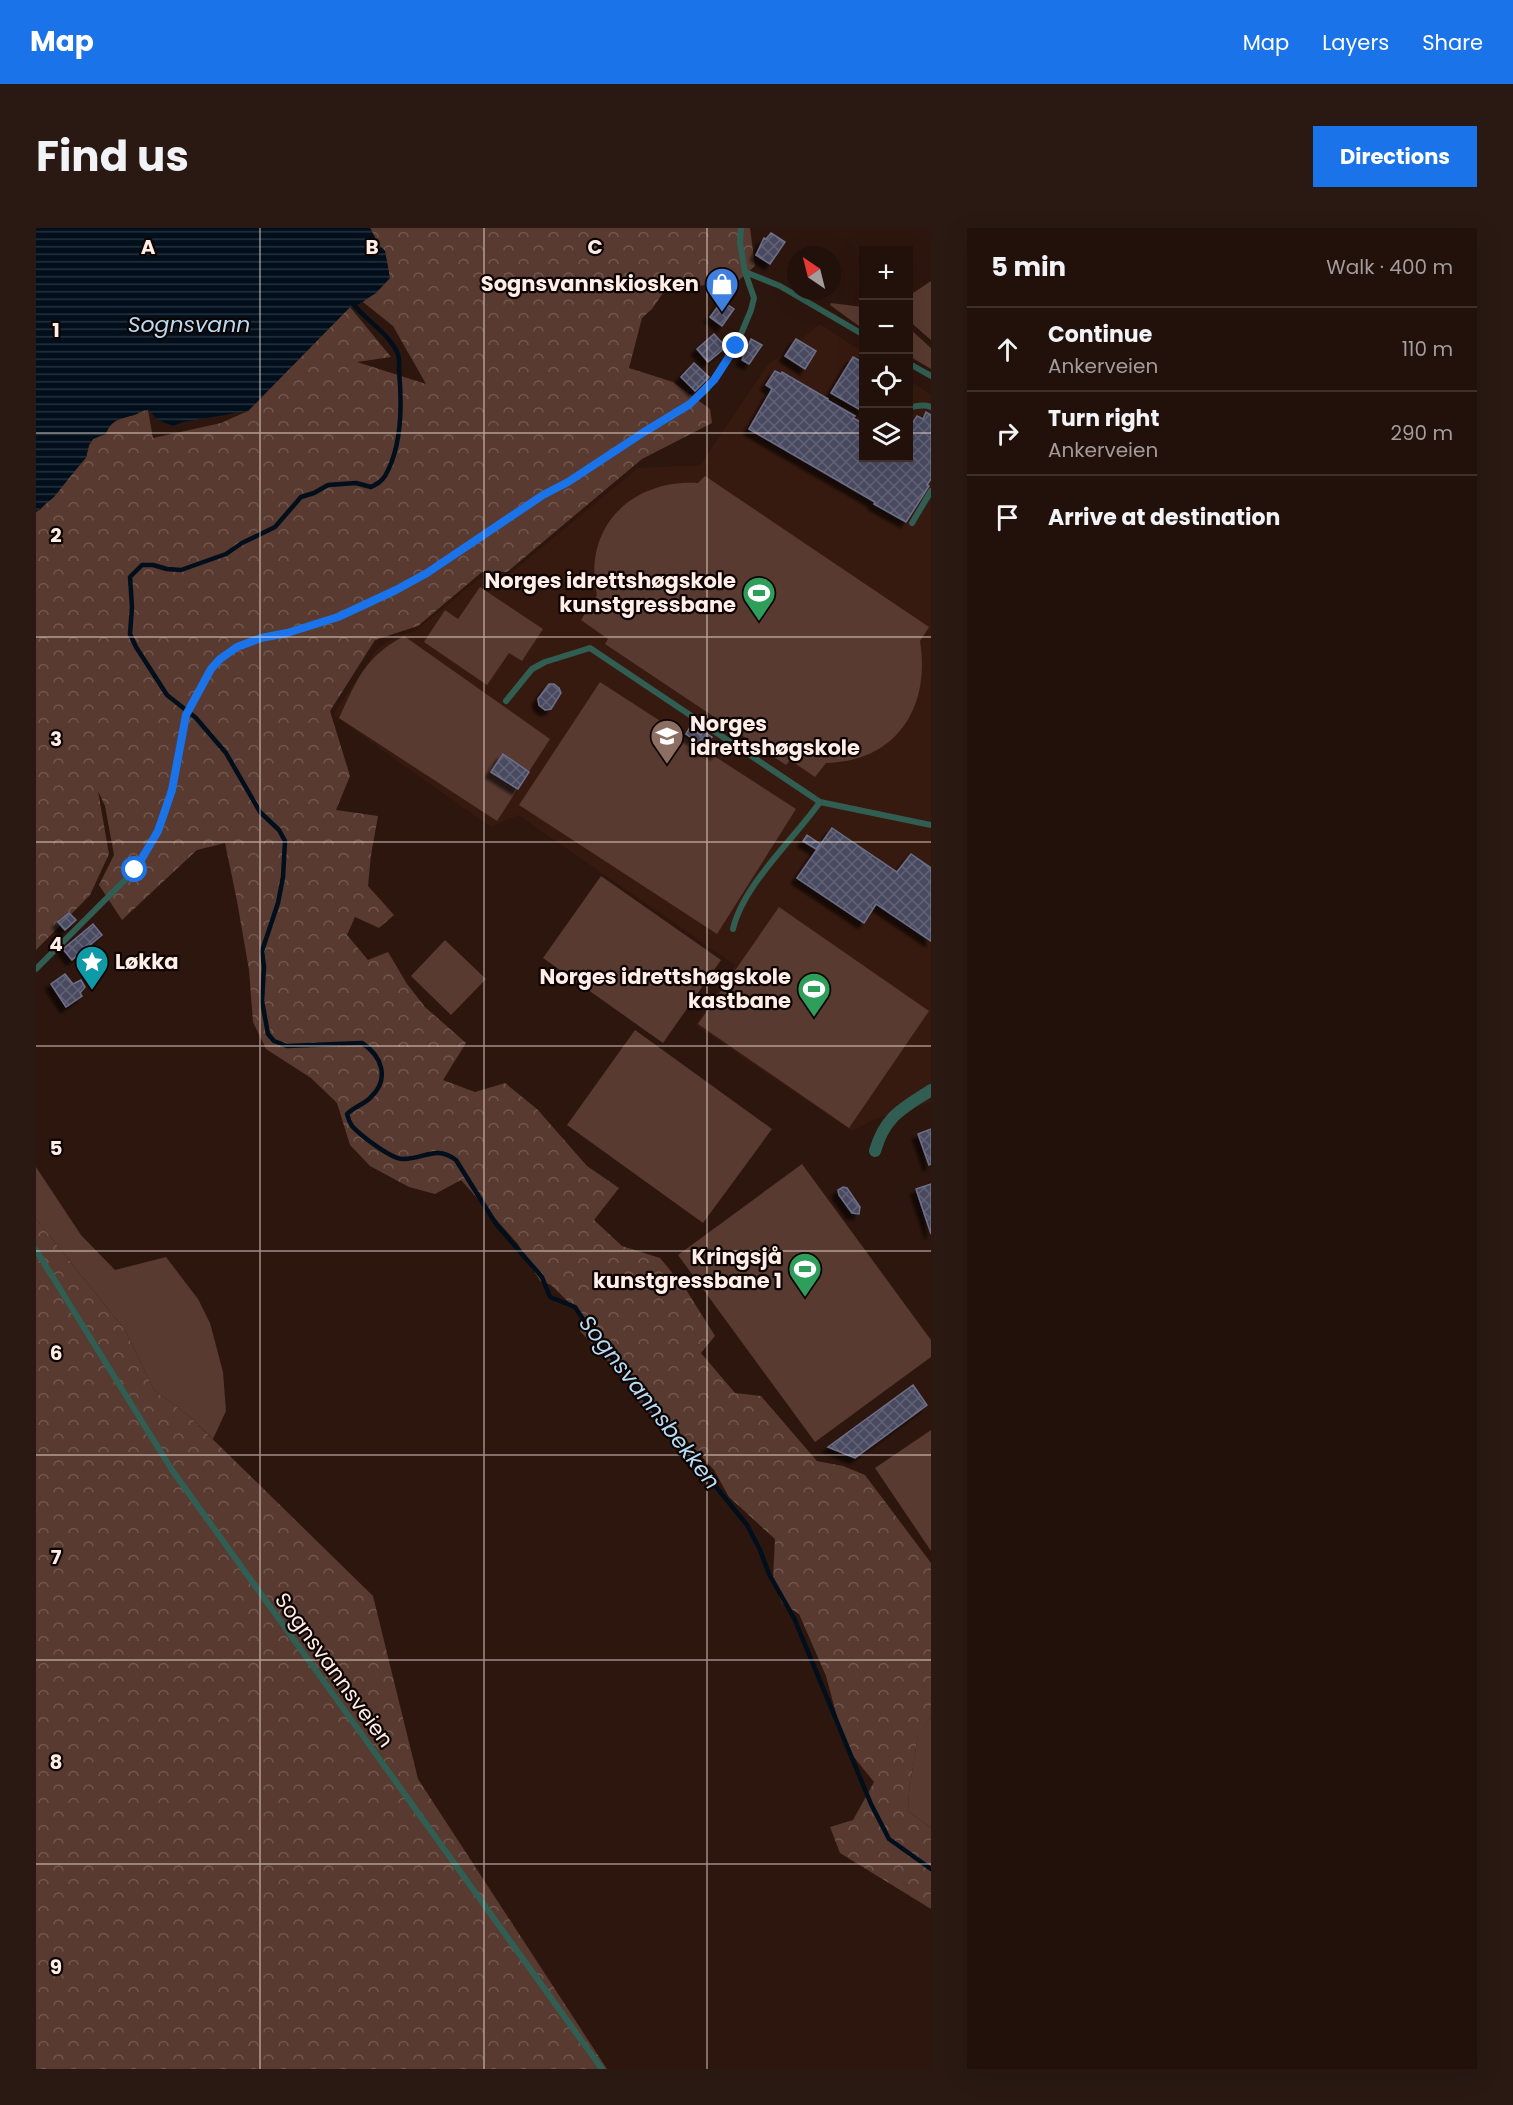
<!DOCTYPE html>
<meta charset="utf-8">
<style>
body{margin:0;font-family:Poppins,sans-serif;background:#2a1913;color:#f1f3f6}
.controls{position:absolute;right:18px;top:18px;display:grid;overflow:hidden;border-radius:0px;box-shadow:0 6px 24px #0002}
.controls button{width:54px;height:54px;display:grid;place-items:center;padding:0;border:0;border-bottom:2px solid #3f302b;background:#22100a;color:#f1f3f6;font:30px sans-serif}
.compass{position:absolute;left:751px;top:18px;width:54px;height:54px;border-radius:50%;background:#22100a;box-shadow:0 6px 24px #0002;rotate:325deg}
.stop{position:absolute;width:18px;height:18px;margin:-14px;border:4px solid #1a73e8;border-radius:50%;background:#fff}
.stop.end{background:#1a73e8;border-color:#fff;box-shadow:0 2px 6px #0008}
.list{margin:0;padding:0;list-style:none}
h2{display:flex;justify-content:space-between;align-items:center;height:78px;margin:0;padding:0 24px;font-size:26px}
h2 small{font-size:20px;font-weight:400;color:#a29d9c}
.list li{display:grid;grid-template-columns:39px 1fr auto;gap:18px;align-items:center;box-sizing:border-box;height:84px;padding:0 24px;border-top:2px solid #3f302b}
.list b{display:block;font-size:22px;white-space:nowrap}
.list p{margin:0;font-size:20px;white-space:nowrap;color:#a29d9c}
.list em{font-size:20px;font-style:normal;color:#a29d9c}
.icon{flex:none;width:33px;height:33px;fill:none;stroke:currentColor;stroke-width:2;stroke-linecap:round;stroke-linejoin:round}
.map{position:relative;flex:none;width:895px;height:1841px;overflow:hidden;border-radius:0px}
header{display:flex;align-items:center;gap:36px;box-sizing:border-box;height:84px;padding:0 30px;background:#1a73e8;color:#fff}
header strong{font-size:28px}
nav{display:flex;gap:33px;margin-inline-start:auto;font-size:21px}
.intro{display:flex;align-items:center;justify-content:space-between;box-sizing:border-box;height:144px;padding:0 36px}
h1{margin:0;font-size:42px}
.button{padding:15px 27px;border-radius:0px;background:#1a73e8;color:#fff;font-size:21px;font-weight:700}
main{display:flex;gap:36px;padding:0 36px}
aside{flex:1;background:#22100a;border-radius:0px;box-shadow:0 6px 24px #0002}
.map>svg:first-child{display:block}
.built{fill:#371a0f}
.green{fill:#583a30}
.forest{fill:url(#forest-crowns)}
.water{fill:url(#water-rules)}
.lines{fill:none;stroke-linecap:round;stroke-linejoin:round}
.stream{stroke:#000f1b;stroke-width:4.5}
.building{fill:url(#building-cross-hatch);stroke:#6e6f89;stroke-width:1.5;filter:url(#shadow)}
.lane{stroke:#315e52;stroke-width:6}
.street{stroke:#315e52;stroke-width:12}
.route{stroke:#1a73e8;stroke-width:8}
.grid{fill:none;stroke:#ffeee8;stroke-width:1.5;stroke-opacity:0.55}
.labels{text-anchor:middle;stroke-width:4.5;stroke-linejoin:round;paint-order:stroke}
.poi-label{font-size:21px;font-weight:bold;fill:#ffeee8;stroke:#0e0503;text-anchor:end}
.street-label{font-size:21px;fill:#ffeee8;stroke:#0e0503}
.water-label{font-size:22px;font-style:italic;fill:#b6dbf6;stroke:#0e0503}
.grid-label{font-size:20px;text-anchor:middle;font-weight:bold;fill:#ffeee8;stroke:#0e0503;stroke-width:4.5;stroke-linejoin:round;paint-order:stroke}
</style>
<header>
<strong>Map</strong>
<nav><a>Map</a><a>Layers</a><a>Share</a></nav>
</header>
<div class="intro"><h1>Find us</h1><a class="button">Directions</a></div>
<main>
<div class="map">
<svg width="895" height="1841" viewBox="0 0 895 1841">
<defs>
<pattern id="forest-crowns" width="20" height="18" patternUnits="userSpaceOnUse" patternTransform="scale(1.5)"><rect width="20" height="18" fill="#583a30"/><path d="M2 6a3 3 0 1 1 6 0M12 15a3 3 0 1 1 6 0" fill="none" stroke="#71574e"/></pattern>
<pattern id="water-rules" width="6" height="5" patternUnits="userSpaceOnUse" patternTransform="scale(1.5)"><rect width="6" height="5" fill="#000f1b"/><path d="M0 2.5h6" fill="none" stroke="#26323c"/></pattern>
<pattern id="building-cross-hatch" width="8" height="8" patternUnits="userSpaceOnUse" patternTransform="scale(1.5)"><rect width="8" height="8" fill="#484961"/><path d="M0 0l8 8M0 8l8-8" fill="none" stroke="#636478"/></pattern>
<filter id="shadow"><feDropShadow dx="-5.5" dy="5.5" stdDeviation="1.5" flood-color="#0009"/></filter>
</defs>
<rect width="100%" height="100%" fill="#2d160e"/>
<path class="built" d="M784,96L827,124L828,230H872L873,152L895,167V874L839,891L816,903L659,797L699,737L482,587L455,599L297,487L341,421L361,407L378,404L443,351L475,345L602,240L664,237L731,138Z"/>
<path class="green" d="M895,53V112L872,92L873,59L877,65Z
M795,75L827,79V101L794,77Z
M873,100L895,120V141L873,128Z
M669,248L893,399L884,413C895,481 859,534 790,535L779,549L754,532L750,537L569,416L572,411L545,392L561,367C546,299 596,251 662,255Z
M444,359L507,401L486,433L473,425L451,457L388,414L409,382L422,391Z
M368,408L514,511L461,593L303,490C321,451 329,429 368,408Z
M564,454L760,581L681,706L483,577Z
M565,648L685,732L627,815L507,730Z
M743,679L893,783L813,900L662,796Z
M409,712L450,751L415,787L375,748Z
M599,802L736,901L667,995L531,897Z
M766,936L895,1112V1129L779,1214L642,1027Z
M0,939L45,1007L79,1042L130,1029L162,1071L174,1095L187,1144L190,1183L177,1211L153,1188L118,1162L89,1102L0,991Z
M895,1202V1323L839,1240Z
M895,1489V1600L872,1583L873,1564L882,1506Z"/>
<path class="forest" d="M334,0H714L719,38L702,53L629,62L616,81L606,90L593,140L637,154L674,181L676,195L606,231L471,344H446L382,398L339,412L294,483L314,548L300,582L342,588L335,627L332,658L358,687L343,700L319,689L311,707L332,732L352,724L371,756L389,779L430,815L407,852L439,864L469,855L501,881L551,938L583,960L558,992L586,1018L624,1030L649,1060L679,1108L665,1125L699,1165L725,1168L781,1233L807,1238L829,1247L895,1335V1489L882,1507L873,1564L872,1583L895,1600V1681L804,1625L794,1599L817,1592L838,1554L809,1518L790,1448L763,1386L746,1375L737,1350L739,1311L693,1269L678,1242L633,1193L608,1182L593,1156L544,1103L548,1089L515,1057L504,1053L482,1016L425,952L399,966L373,959L334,938L314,917L301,875L275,850L230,821L217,794L213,742L201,673L189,615L161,622L86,692L63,657L78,627L69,578L62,563L73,626L54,667L0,722V284L5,281L50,230L53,217L57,211L70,206C76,191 84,191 98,187C104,185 105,182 112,182L117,210L185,195L212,183L314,79L355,129L321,134L390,156L357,98L327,74L349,55L353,47L349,23L343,17Z
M0,991L89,1102L118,1162L153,1188L337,1368L382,1551L571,1841H0Z"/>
<path class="water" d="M0,0H334L343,17L349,23L354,50L340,65L323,76L314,79L212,183L147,194L137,198L122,192L112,182C105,182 104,185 98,187C84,191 76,191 70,205L57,211L53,217L50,229L18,269L0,284Z"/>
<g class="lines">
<path class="stream" d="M318,77C331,93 352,105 361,124C364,129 363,137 363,143C366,175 366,219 349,248C345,254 341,256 335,259L320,255L292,257L278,265L265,269L239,299L206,315L190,326L145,342L131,341L117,337H106L94,349L96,379L94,406L100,419L131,467L160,490L190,525L224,584L243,602L249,613L247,649L242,675L226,723L228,739L226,773L232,806L238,813L251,818L326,815C346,828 354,851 335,869C329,876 318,879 311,886C312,890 314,895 316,898C324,907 355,931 367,931C389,931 399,917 420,932L460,996L506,1049L514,1069L539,1079L553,1100L590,1148L711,1297L724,1322L733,1346L758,1390L835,1576L853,1611L895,1641"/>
</g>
<path class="building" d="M735,5L749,14L734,36L720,27L728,10L730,11Z
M686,73L698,81L686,98L674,89Z
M678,106L690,119L672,134L661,121Z
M715,111L726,117L713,136L706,132Z
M760,111L780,123L769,141L749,128Z
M817,129L828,135V184L795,165Z
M658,135L673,149L659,163L645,149Z
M739,143L745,146L746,144L792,171L791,172L819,188L817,190L828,196V230H872V202L881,188L887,191L890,184L895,187V251L891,257L893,258L870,294L838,276L839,274L713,201L736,161L730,157Z
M513,456H518L523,460L525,465L515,481L509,482L503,477L502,471Z
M654,499L665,507L667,503L676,509L673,512L684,519L680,526L669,519L666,523L658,517L660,513L650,506Z
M467,526L493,544L482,561L455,544Z
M796,600L861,644L875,626L895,640V713L840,676L828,695L761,650Z
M771,607L784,616L780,621L767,613Z
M33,685L40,692L29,702L22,694Z
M57,696L66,707L36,732L27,721Z
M29,746L37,756L45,752L49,759L44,765L46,768L30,779L15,756Z
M895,901V936L893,937L882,906Z
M895,956V1006L880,961Z
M807,959L811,960L824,979L823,986L816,985L803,967L802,962Z
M877,1157L891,1177L819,1230L792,1219Z"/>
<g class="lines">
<path class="lane" d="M709,44L744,58L828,107
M872,135L895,148
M872,183L875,179C882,178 888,176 895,179
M876,295L895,263
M470,473L496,441L509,434L554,420L784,574L895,597
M697,701C707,657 758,611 784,574
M0,741L90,651L114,618L127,589L136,562L150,487L175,441L185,431L201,419L225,410L251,405L302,389L360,362L391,345L507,267L532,254L607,204L654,176L671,161L700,118L715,82L718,70L709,44L704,15L705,0
M0,1022L136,1242L566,1841"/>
<path class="street" d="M839,923C849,888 866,881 895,862"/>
</g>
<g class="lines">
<path class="route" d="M99,642L122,603L136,562L150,487L175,441L184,431L201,419L225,410L251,405L302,389L360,362L391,345L507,267L532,254L608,204L654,176L678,152L700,118"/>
</g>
<path class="grid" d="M224,0V1841M448,0V1841M671,0V1841M0,205H828M872,205H895M0,409H895M0,614H895M0,818H895M0,1023H895M0,1227H895M0,1432H895M0,1636H895"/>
<defs>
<g id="shop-pin" transform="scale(1.725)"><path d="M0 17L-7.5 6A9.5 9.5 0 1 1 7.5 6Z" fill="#3f7fe0" stroke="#0e0503"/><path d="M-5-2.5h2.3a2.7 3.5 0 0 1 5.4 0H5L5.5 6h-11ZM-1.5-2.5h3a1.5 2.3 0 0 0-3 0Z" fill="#fff"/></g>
<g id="stadium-pin" transform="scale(1.725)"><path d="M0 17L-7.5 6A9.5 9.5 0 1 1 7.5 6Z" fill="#2e9e5b" stroke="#0e0503"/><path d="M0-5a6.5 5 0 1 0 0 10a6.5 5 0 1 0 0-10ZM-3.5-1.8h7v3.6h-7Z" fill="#fff"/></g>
<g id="university-pin" transform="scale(1.725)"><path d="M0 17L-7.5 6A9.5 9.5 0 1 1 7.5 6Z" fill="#8d6e63" stroke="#0e0503"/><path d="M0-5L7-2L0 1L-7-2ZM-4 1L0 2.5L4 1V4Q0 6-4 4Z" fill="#fff"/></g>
<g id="sight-pin" transform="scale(1.725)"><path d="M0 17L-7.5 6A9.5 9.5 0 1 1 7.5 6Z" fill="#0f9aa8" stroke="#0e0503"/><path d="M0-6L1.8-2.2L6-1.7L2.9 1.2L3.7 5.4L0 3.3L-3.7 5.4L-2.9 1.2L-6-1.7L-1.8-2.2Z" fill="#fff"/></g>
</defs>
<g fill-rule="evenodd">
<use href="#shop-pin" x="686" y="56"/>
<use href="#stadium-pin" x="723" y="365"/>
<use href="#university-pin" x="631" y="508"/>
<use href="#sight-pin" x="56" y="734"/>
<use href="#stadium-pin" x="778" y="761"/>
<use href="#stadium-pin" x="769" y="1041"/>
</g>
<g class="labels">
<g class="poi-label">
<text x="663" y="63">Sognsvannskiosken</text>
<text x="700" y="360">Norges idrettshøgskole<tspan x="700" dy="24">kunstgressbane</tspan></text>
<text x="654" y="503" text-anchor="start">Norges<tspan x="654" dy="24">idrettshøgskole</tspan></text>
<text x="79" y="741" text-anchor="start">Løkka</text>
<text x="755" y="756">Norges idrettshøgskole<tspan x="755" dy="24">kastbane</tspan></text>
<text x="746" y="1036">Kringsjå<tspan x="746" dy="24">kunstgressbane 1</tspan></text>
</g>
<g class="street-label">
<text transform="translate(298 1442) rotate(54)" y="7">Sognsvannsveien</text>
</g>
<g class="water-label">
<text x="153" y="104">Sognsvann</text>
<text transform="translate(614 1174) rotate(52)" y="8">Sognsvannsbekken</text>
</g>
</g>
<g class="grid-label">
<text x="112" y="26">A</text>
<text x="336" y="26">B</text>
<text x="559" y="26">C</text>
<text x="20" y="109">1</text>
<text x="20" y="314">2</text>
<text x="20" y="518">3</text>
<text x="20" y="723">4</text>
<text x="20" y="927">5</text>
<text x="20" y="1132">6</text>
<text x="20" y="1336">7</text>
<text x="20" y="1541">8</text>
<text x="20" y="1746">9</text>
</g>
</svg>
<div class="controls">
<button>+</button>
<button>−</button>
<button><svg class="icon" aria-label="locate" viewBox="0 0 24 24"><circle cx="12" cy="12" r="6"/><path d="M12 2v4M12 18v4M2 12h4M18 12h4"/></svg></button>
<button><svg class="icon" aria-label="layers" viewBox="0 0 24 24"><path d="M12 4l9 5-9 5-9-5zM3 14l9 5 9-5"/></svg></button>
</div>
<svg class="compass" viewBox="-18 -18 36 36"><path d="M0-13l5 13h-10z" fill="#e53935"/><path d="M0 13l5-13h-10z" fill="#a29d9c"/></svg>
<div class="stop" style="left:99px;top:642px"></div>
<div class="stop end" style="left:700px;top:118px"></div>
</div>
<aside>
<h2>5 min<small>Walk · 400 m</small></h2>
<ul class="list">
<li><svg class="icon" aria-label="ahead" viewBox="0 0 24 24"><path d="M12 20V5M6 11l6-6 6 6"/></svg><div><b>Continue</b><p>Ankerveien</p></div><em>110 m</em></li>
<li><svg class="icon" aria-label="right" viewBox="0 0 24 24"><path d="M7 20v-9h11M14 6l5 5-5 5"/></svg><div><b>Turn right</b><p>Ankerveien</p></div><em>290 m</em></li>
<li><svg class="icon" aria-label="arrive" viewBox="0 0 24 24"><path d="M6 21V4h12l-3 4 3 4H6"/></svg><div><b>Arrive at destination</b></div></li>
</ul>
</aside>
</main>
